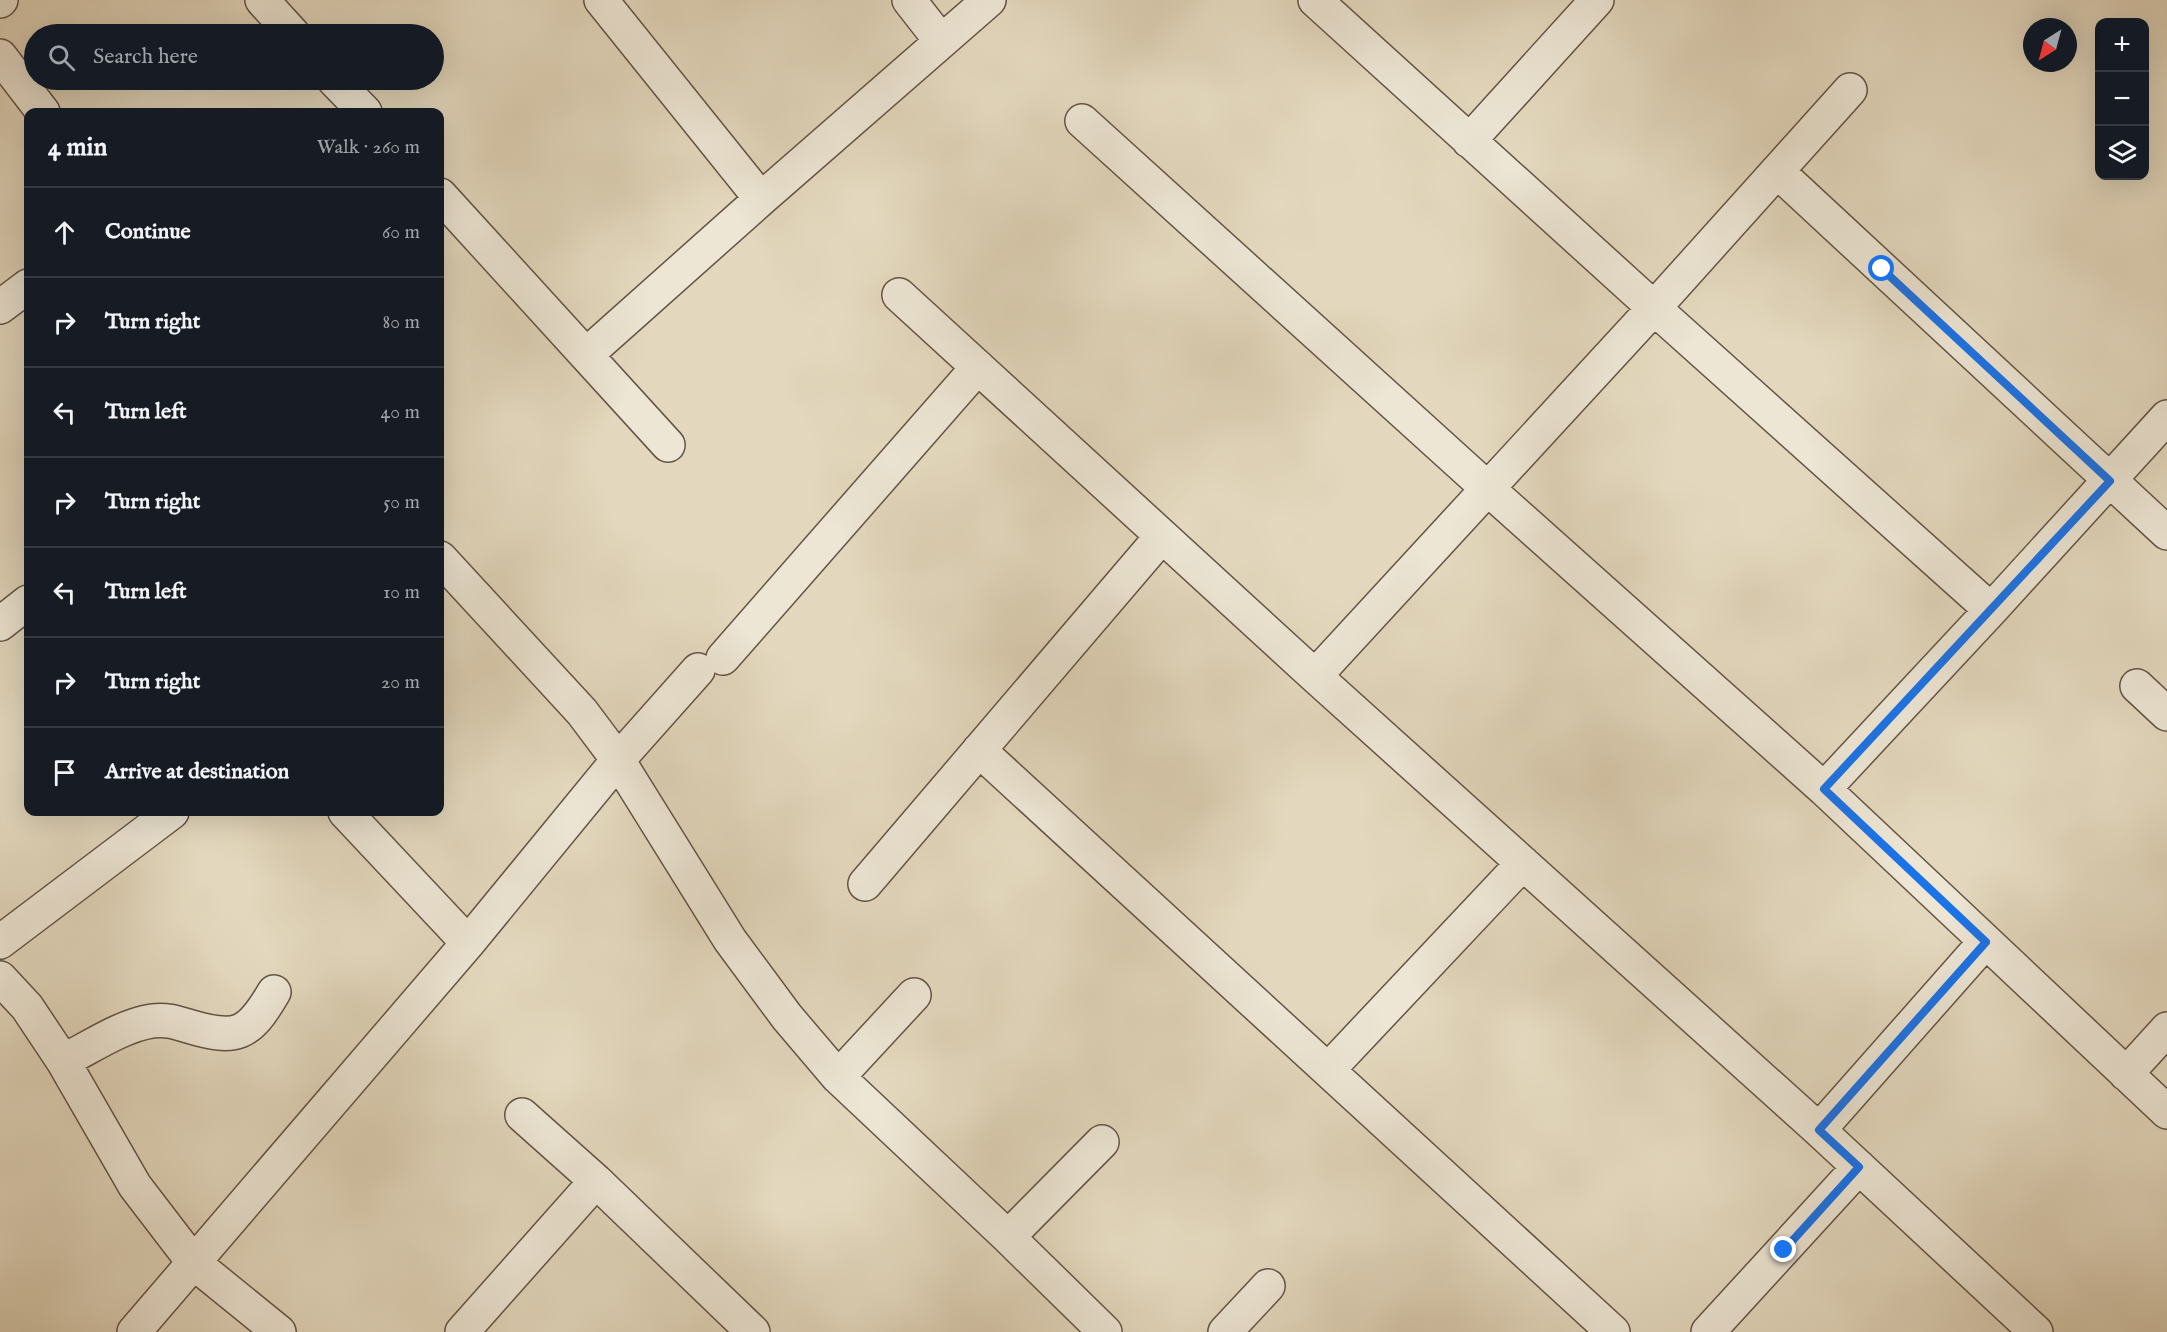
<!DOCTYPE html>
<meta charset="utf-8">
<style>
body{margin:0;font-family:"IM FELL English",serif;background:#20242c;color:#f1f3f6}
.controls{position:absolute;right:18px;top:18px;display:grid;overflow:hidden;border-radius:12px;box-shadow:0 6px 24px #0002}
.controls button{width:54px;height:54px;display:grid;place-items:center;padding:0;border:0;border-bottom:2px solid #363941;background:#171b24;color:#f1f3f6;font:30px sans-serif}
.compass{position:absolute;left:2023px;top:18px;width:54px;height:54px;border-radius:50%;background:#171b24;box-shadow:0 6px 24px #0002;rotate:216deg}
.stop{position:absolute;width:18px;height:18px;margin:-14px;border:4px solid #1a73e8;border-radius:50%;background:#fff}
.stop.end{background:#1a73e8;border-color:#fff;box-shadow:0 2px 6px #0008}
.list{margin:0;padding:0;list-style:none}
h2{display:flex;justify-content:space-between;align-items:center;height:78px;margin:0;padding:0 24px;font-size:26px}
h2 small{font-size:20px;font-weight:400;color:#9ea1a6}
.list li{display:grid;grid-template-columns:39px 1fr auto;gap:18px;align-items:center;box-sizing:border-box;height:90px;padding:0 24px;border-top:2px solid #363941}
.list b{display:block;font-size:22px;white-space:nowrap}
.list em{font-size:20px;font-style:normal;color:#9ea1a6}
.icon{flex:none;width:33px;height:33px;fill:none;stroke:currentColor;stroke-width:2;stroke-linecap:round;stroke-linejoin:round}
.map{position:relative;flex:none;width:2167px;height:1332px;overflow:hidden}
.search{position:absolute;background:#171b24;box-shadow:0 6px 24px #0002;left:24px;top:24px;width:420px;height:66px;display:flex;align-items:center;gap:15px;box-sizing:border-box;padding:0 21px;border-radius:33px;color:#9ea1a6;font-size:22px}
.panel{position:absolute;background:#171b24;box-shadow:0 6px 24px #0002;left:24px;top:108px;width:420px;height:708px;border-radius:12px}
.map>svg:first-child{display:block}
.lines{fill:none;stroke-linecap:round;stroke-linejoin:round}
.street-casing{stroke:#645446;stroke-width:36}
.street{stroke:#ede6d5;stroke-width:33}
.route{stroke:#1a73e8;stroke-width:8}
</style>
<div class="map">
<svg width="2167" height="1332" viewBox="0 0 2167 1332">
<rect width="100%" height="100%" fill="#e3d8be"/>
<filter id="stains"><feTurbulence type="fractalNoise" baseFrequency=".00333" numOctaves="4"/><feColorMatrix values="0 0 0 0 .2 0 0 0 0 .09 0 0 0 0 .02 0 0 0 .5 -.17"/></filter>
<radialGradient id="worn" r=".72"><stop offset=".6" stop-color="#630" stop-opacity="0"/><stop offset="1" stop-color="#630" stop-opacity=".3"/></radialGradient>
<g class="lines">
<g class="street-casing">
<path id="street" d="M262,0L293,34
M601,0L761,199
M909,0L941,41
M1315,0L1654,308L1991,610
M0,1L1,0
M0,56L43,112
M334,80L365,112
M1082,121L1487,488L1824,789L2167,1112
M1469,141L1597,0
M1777,171L2167,533
M440,195L668,445
M899,295L1315,676L1819,1130L2036,1332
M0,307L28,286
M586,355L761,199L989,0
M440,558L582,712L618,760L730,940L787,1017L838,1077L1008,1237L1105,1332
M0,624L28,602
M723,658L978,367
M1315,676L1654,308L1850,90
M2137,686L2167,714
M979,750L1613,1332
M1824,789L1991,610L2167,417
M345,812L468,943
M865,884L1162,536
M0,942L172,812
M0,978L27,1007L63,1061L135,1186L194,1263L279,1332
M63,1061C91,1047 121,1026 152,1021C165,1019 175,1022 188,1026C237,1041 249,1035 274,992
M1328,1070L1523,863
M2126,1074L2167,1029
M838,1077L914,995
M522,1115L596,1181L753,1332
M1819,1130L1985,942
M1008,1237L1102,1142
M134,1332L468,943L618,760L698,670
M462,1332L596,1181
M1225,1332L1268,1286
M1708,1332L1859,1167"/>
</g>
<use href="#street" class="street"/>
</g>
<g class="lines">
<path class="route" d="M1784,1250L1859,1167L1819,1130L1986,942L1824,789L2110,481L1882,269"/>
</g>
<rect width="100%" height="100%" filter="url(#stains)"/>
<rect width="100%" height="100%" fill="url(#worn)"/>
</svg>
<div class="controls">
<button>+</button>
<button>−</button>
<button><svg class="icon" aria-label="layers" viewBox="0 0 24 24"><path d="M12 4l9 5-9 5-9-5zM3 14l9 5 9-5"/></svg></button>
</div>
<svg class="compass" viewBox="-18 -18 36 36"><path d="M0-13l5 13h-10z" fill="#e53935"/><path d="M0 13l5-13h-10z" fill="#9ea1a6"/></svg>
<div class="stop" style="left:1882px;top:269px"></div>
<div class="stop end" style="left:1784px;top:1250px"></div>
<div class="search"><svg class="icon" aria-label="search" viewBox="0 0 24 24"><circle cx="10" cy="10" r="6"/><path d="M15 15l6 6"/></svg>Search here</div>
<section class="panel">
<h2>4 min<small>Walk · 260 m</small></h2>
<ul class="list">
<li><svg class="icon" aria-label="ahead" viewBox="0 0 24 24"><path d="M12 20V5M6 11l6-6 6 6"/></svg><div><b>Continue</b></div><em>60 m</em></li>
<li><svg class="icon" aria-label="right" viewBox="0 0 24 24"><path d="M7 20v-9h11M14 6l5 5-5 5"/></svg><div><b>Turn right</b></div><em>80 m</em></li>
<li><svg class="icon" aria-label="left" viewBox="0 0 24 24"><path d="M17 20v-9H6M10 6l-5 5 5 5"/></svg><div><b>Turn left</b></div><em>40 m</em></li>
<li><svg class="icon" aria-label="right" viewBox="0 0 24 24"><path d="M7 20v-9h11M14 6l5 5-5 5"/></svg><div><b>Turn right</b></div><em>50 m</em></li>
<li><svg class="icon" aria-label="left" viewBox="0 0 24 24"><path d="M17 20v-9H6M10 6l-5 5 5 5"/></svg><div><b>Turn left</b></div><em>10 m</em></li>
<li><svg class="icon" aria-label="right" viewBox="0 0 24 24"><path d="M7 20v-9h11M14 6l5 5-5 5"/></svg><div><b>Turn right</b></div><em>20 m</em></li>
<li><svg class="icon" aria-label="arrive" viewBox="0 0 24 24"><path d="M6 21V4h12l-3 4 3 4H6"/></svg><div><b>Arrive at destination</b></div></li>
</ul>
</section>
</div>
